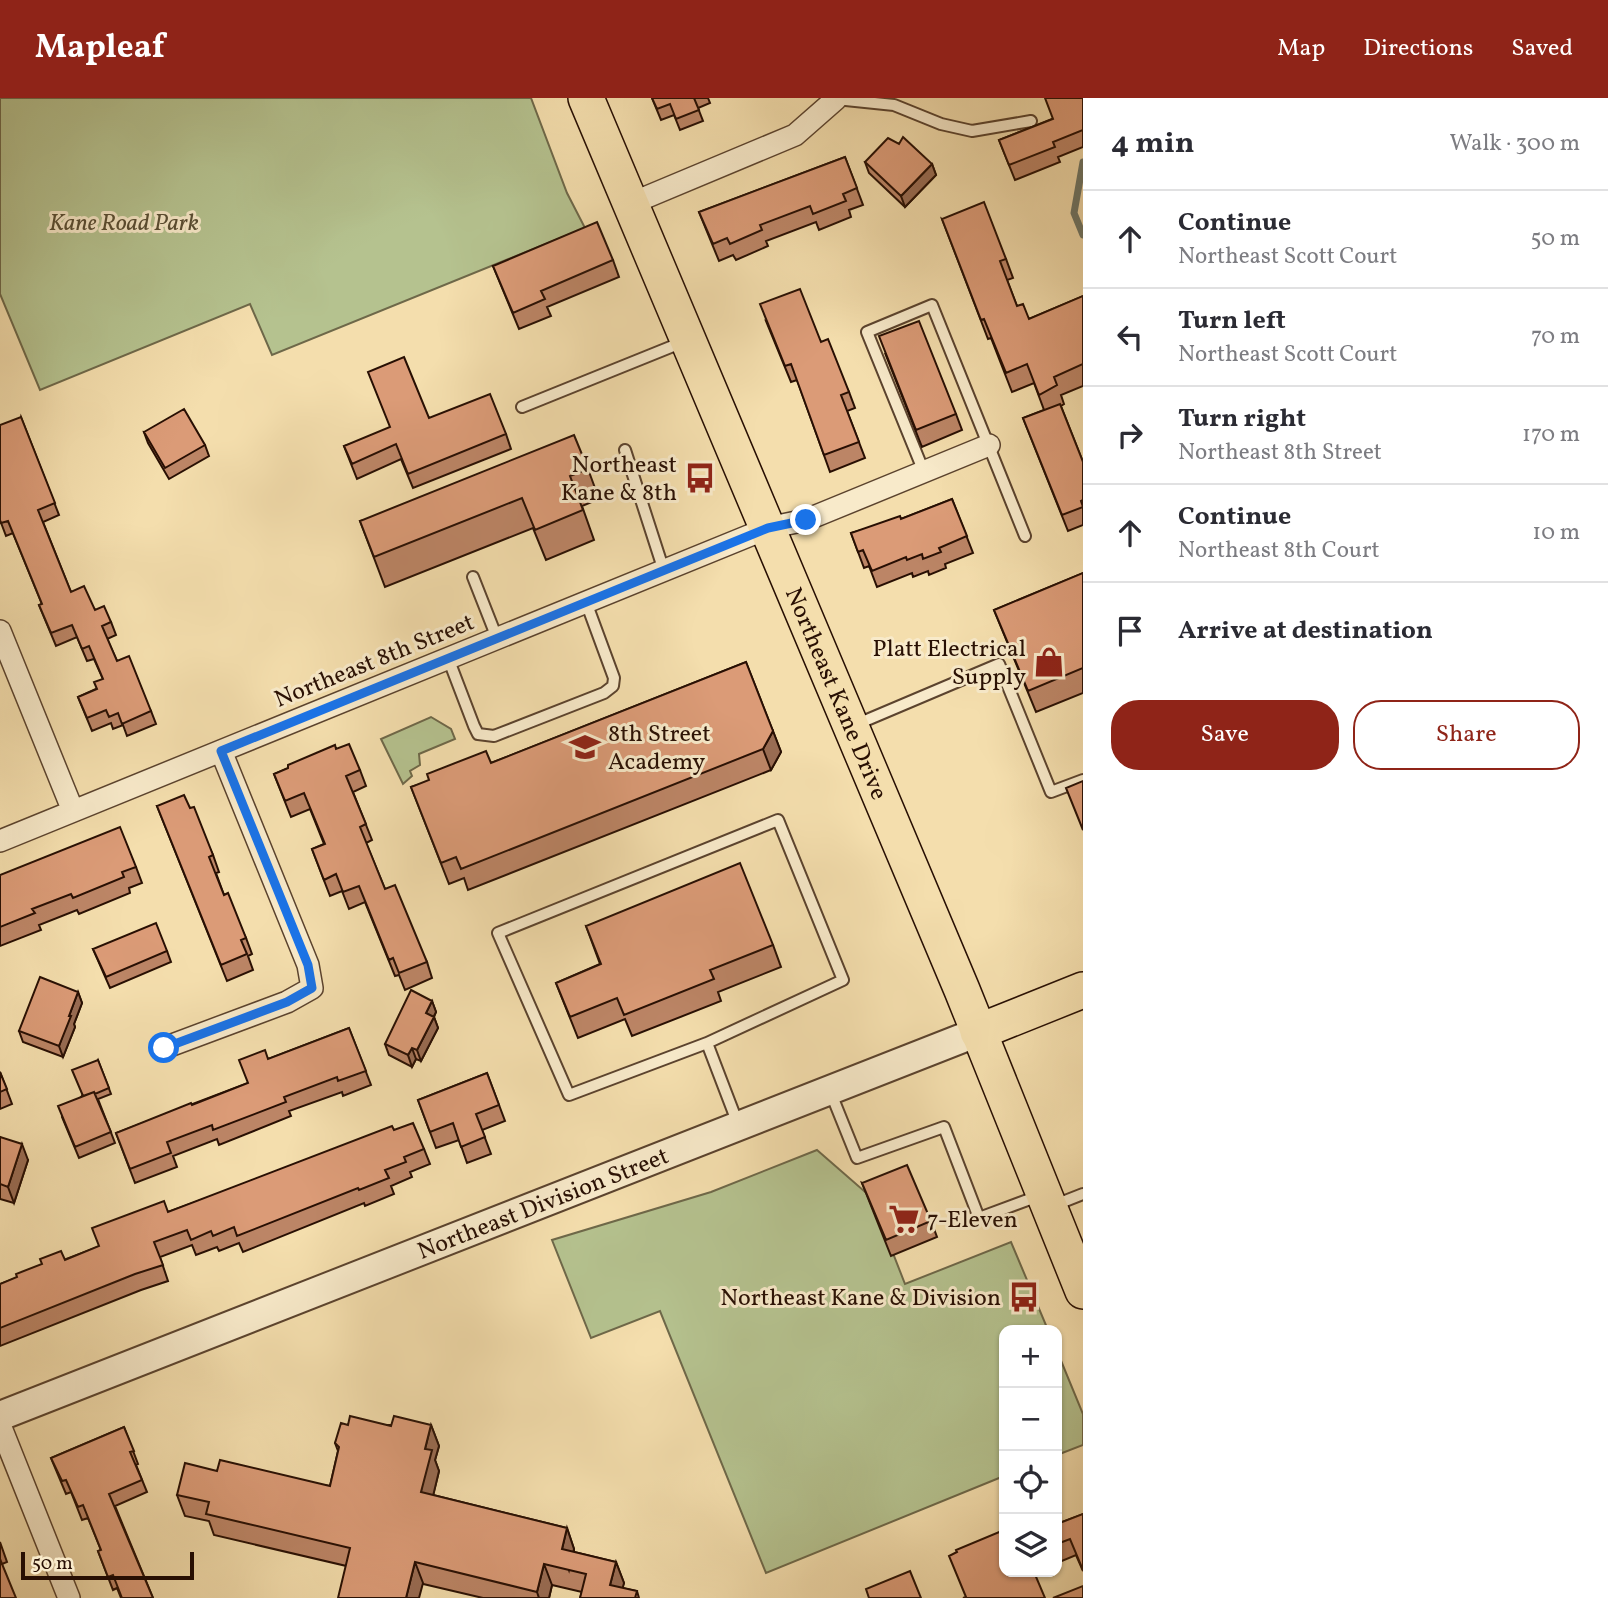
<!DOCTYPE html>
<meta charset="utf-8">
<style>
body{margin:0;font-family:Vollkorn,serif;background:#f7f7f7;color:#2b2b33}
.controls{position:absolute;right:21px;bottom:21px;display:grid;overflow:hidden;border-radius:14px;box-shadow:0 2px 5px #0004}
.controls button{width:63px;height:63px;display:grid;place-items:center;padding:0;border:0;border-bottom:2px solid #e1e1e2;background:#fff;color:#2b2b33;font:35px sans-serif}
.scale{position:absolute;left:21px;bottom:18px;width:173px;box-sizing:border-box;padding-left:7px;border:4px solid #280f03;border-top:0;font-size:19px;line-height:24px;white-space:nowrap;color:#280f03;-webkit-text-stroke:5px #f8eaca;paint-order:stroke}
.stop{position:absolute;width:21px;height:21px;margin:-16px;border:5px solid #1a73e8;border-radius:50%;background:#fff}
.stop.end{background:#1a73e8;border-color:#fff;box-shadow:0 2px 7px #0008}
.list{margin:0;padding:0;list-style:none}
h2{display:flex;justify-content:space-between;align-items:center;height:91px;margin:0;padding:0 28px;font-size:30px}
h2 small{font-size:23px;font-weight:400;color:#7c7c81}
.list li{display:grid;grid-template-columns:46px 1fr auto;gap:21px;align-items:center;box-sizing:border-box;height:98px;padding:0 28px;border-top:2px solid #e1e1e2}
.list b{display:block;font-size:26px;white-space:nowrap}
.list p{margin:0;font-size:23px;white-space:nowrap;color:#7c7c81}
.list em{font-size:23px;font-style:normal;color:#7c7c81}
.actions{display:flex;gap:14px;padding:21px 28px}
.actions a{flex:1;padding:16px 0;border:2px solid #8f2418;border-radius:28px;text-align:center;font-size:24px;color:#8f2418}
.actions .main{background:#8f2418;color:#fff}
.icon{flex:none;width:38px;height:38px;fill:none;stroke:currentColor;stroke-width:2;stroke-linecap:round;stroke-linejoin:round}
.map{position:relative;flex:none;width:1083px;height:1500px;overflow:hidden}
header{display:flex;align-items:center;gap:42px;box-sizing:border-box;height:98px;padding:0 35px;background:#8f2418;color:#fff}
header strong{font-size:33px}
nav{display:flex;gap:38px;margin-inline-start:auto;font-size:24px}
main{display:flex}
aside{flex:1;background:#fff}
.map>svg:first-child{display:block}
.green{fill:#b5c28f;stroke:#6e6849;stroke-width:2}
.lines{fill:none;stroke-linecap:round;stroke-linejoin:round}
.stream{stroke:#6e7768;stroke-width:7}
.service-casing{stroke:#5b432e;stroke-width:14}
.minor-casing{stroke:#5b432e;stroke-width:24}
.tertiary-casing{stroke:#5b432e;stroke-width:32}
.primary-casing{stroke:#280f03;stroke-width:38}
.service{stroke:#f8eaca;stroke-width:10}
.minor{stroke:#f8eaca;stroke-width:21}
.tertiary{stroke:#f8eaca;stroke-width:28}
.primary{stroke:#f4dead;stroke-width:35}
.wall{fill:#bc8566;stroke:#280f03;stroke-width:2}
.shaded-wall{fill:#996c53;stroke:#280f03;stroke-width:2}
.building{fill:#db9b77;stroke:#280f03;stroke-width:2}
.route{stroke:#1a73e8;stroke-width:9}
.labels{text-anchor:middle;stroke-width:6;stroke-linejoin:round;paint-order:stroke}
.park-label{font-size:24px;font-style:italic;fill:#594e34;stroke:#f8eaca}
.poi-label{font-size:24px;fill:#280f03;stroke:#f8eaca;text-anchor:end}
.street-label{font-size:24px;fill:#280f03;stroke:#f8eaca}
</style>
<header>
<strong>Mapleaf</strong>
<nav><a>Map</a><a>Directions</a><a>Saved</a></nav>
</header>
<main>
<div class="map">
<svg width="1083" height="1500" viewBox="0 0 1083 1500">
<rect width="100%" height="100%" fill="#f4dead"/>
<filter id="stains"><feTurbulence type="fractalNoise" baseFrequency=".00286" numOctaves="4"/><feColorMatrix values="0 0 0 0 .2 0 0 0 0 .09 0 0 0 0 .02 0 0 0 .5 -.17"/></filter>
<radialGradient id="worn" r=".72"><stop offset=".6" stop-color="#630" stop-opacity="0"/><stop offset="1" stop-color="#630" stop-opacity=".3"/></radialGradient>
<path class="green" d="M0,0H531L567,95L585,130L272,257L250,206L40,292L0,196Z
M431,619L451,631L455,641L419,656L420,667L410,673L412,678L403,686L381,641Z
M817,1052L871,1099L905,1186L1011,1144L1048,1232H1004V1378L766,1475L660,1213L591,1240L552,1142L711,1094Z
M1057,1253L1083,1316V1347L1057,1357Z"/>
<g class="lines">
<path class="stream" d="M1083,64L1074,115L1083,137"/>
<g class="service-casing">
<path id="service" d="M836,1L894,7L941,26L972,33L1031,23
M522,309L683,244
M625,352L664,473
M924,374L867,234L932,207L1025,438
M473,479L497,540
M448,560L474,628L478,636L494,638L604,595L613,588L614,580L586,504
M855,627L999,566L1051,694L1083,682
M707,945L843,882L778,722L498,835L569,997L707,945L738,1026
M830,993L857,1060L944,1029L979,1120L1041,1097
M1055,1107L1083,1096"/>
</g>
<g class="minor-casing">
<path id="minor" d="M630,106L795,37L836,1
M0,533L73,713
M0,743L768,430L806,422L989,347
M164,950L287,904L312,890L308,867L221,653
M0,1327L69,1500"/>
</g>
<g class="tertiary-casing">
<g id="tertiary">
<path id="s1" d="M0,1318L978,934"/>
</g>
</g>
<g class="primary-casing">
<g id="primary">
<path id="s2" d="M586,0L962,892L1083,1193"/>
<path d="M978,934L1083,892"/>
</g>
</g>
<use href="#service" class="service"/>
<use href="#minor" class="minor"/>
<use href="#tertiary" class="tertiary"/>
<use href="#primary" class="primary"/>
</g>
<path class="wall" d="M652,0H708L710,5L698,10L703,23L680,32L674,17L661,22Z
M1083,0V49L1058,59L1060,64L1015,82L999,42L1052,21Z
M845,59L863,107L849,112L851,119L819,132L816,124L766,143L768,148L736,162L733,157L719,163L699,114Z
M865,64L932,66L936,77L905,109L869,75Z
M942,121L1006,161L1013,180L1007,182L1017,208L1029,221L1083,198V288L1061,297L1064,306L1061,308L1083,364V427L1068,433L1023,320L1044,312L1034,285L1012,294L991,240L988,241Z
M613,162L619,179L547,209L551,218L519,231L493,168Z
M766,223L821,244L849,294L855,310L847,313L865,360L830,374L797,282L791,284Z
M885,255L956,316L962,332L922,349Z
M21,319L59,417L43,424L71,494L111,524L116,537L107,541L117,563L151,613L156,626L127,638L123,627L113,631L111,625L92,633L78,599L96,591L103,581L94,561L87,563L77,539L56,548L39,507L42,506L13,435L6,438L0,422Z
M429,320L506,336L511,351L413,390L401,361L357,381L344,348Z
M144,334L205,347L209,358L169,381L148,345Z
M588,371L599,401L582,408L594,442L546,462L533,430L385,489L360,423Z
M952,401L973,455L945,466L946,470L929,477L928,473L913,479L912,475L877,489L869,468L864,470L851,435L901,421Z
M1083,475V595L1036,614L994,512Z
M746,564L781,654L771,672L468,792L464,780L449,786L411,689L491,665Z
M336,651L360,672L366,688L353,694L372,742L366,745L385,791L427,864L432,880L405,892L399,877L395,878L365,804L349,811L342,793L330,798L312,751L324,746L310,711L291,719L274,676Z
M157,708L190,710L213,757L219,774L216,775L224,797L246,840L252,856L248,858L253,872L227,883Z
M136,769L142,785L129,790L130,795L79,816L77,812L39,827L41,832L0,848V777Z
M586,828L773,847L781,869L718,894L721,903L632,938L625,921L578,940L556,885L600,866Z
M93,851L167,853L171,864L110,890Z
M78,894L82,905L74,926L75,929L63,959L23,944L19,933Z
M432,903L436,914L434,919L438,930L421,963L416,961L412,969L389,957L385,946Z
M349,930L371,987L343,998L342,994L289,1013L291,1018L219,1047L217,1041L173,1058L177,1069L135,1085L116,1035L248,985L268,961Z
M98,962L111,996L98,1001L115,1045L79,1060L62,1019L82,998Z
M0,974L12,1006L0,1011Z
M487,975L505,1023L482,1032L491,1056L467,1065L459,1042L436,1050L418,1002Z
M394,1032L424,1051L430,1066L410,1074L412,1079L391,1088L394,1096L365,1108L364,1105L243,1154L239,1145L219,1153L217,1149L196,1157L192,1147L160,1159L168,1183L141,1192L0,1248V1186L98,1149L168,1114Z
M0,1039L28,1062L14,1105L0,1101Z
M862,1085L931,1123L937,1139L891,1158Z
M348,1327H431L439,1348L435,1362L439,1373L433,1397L567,1430L574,1451V1454L616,1464L624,1485L622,1490L637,1493L639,1500H580L582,1494L552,1487L549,1500H483L214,1437L209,1423L185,1418L177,1397L217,1373L330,1388L338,1353L335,1345Z
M124,1329L138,1366L136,1367L147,1394L115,1408L153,1500H121L117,1490L113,1492L98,1453L101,1452L88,1420L82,1422L71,1394L66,1396L51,1360Z
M1083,1416V1473L1076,1457L1057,1465V1426Z
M0,1444L7,1464L2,1466L0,1500Z"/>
<path class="shaded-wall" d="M932,66L936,77L905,109L901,98Z
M773,633L781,654L771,672L763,651Z
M78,894L82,905L74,926L75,929L63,959L59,948L69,918Z
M432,903L436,914L430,926L426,915Z
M434,919L438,930L421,963L417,952Z
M412,950L416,961L412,969L408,957Z
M22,1046L28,1062L14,1105L8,1089Z
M431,1327L439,1348L435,1362L439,1373L429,1415L421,1394L425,1351Z
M567,1430L574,1451L569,1472L562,1451Z
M415,1464L423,1485L419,1500H406Z
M616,1464L624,1485L620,1500L610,1487Z
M544,1466L552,1487L549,1500H539L537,1494Z"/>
<path class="building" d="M652,0H694L699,12L676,21L670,6L657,11Z
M1045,0H1083V32L1053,44L1055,49L1009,67L999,42L1053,21Z
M903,39L932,66L901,98L865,64L888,40L899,46Z
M845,59L857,90L843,96L846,103L813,116L810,108L760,127L762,132L730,146L727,140L713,146L699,114Z
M984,104L1006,161L1000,163L1017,208L1023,206L1029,221L1083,198V266L1054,279L1057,287L1039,297L1027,266L1006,275L984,221L981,222L942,121Z
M597,124L613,162L541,193L545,201L513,215L493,168Z
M800,191L821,244L828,241L849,294L841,297L859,344L824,357L791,266L785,268L760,206Z
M919,223L956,316L916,332L879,238Z
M404,259L429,320L490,296L506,336L408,376L396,346L352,366L344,348L390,329L368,274Z
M1060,306L1083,364V402L1081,403L1083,409L1062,417L1023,320Z
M184,311L205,347L165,370L144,334Z
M21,319L55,405L38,412L71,494L84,488L95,512L104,508L111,524L102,528L117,563L129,558L151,613L122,626L118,615L109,619L106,612L87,620L78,599L97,591L94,584L103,581L89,548L82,551L72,527L51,535L39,507L42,506L8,423L1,425L0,422V327Z
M574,337L588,371L570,378L583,412L535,432L522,400L374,459L360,423Z
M952,401L967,438L939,450L941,454L923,461L922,456L907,462L906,459L872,473L863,452L858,454L851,435L900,418L901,421Z
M1083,475V570L1028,593L994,512Z
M746,564L773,633L763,651L461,771L456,759L441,765L411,689L429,682L427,676L486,653L491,665Z
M349,646L360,672L346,678L366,726L360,729L385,791L395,787L427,864L399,875L393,860L389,862L359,788L343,794L336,776L324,782L312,751L325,746L304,695L285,703L274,676L288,670V667L335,647L336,651Z
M1083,683V732L1066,690Z
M184,697L190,710L194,709L213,757L209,759L224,797L228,795L246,840L241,842L247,856L221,867L157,708Z
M120,729L136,769L122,774L124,779L73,800L71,796L32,811L35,815L0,829V777Z
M740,765L773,847L710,872L714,881L624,917L617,900L570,919L556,885L601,866L586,828Z
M156,825L167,853L106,879L93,851Z
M40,879L78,894L69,918H71L59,948L19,933Z
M411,892L432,903L426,915L434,919L417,952L412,950L408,957L385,946Z
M349,930L366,973L338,983L337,979L284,999L286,1004L213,1032L212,1027L167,1044L171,1055L130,1071L116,1035L191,1005L192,1007L248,985L239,962L265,952L268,961Z
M98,962L109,990L95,996L94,994L83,998L72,972Z
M0,974L7,991L0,994Z
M487,975L499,1007L476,1016L485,1039L461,1049L453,1025L430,1034L418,1002Z
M94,994L111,1034L75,1049L58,1008Z
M413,1025L424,1051L404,1059L406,1064L385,1072L389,1080L359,1092L358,1090L237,1138L234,1129L213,1138L211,1133L191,1142L187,1132L154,1144L163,1167L135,1176L0,1230V1186L17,1179L16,1176L42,1166L40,1161L61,1153L65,1162L99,1148L92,1130L164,1103L168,1114L392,1028L394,1032Z
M0,1039L22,1046L8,1089L0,1086Z
M907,1067L931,1123L886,1142L862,1085Z
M350,1318L391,1328L394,1318L431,1327L425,1351L432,1352L421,1394L567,1430L562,1451L616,1464L610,1487L637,1493L635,1500H580L586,1476L544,1466L537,1494L415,1464L406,1500H338L350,1450L206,1416L209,1404L177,1397L185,1365L217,1373L220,1362L330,1388L339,1349L335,1345L341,1325L348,1327Z
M124,1329L134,1353L130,1354L142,1382L109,1396L153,1500H122L113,1477L108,1479L98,1453L101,1452L83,1407L78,1409L66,1382L62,1383L51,1360Z
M1083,1416V1472L1070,1441L1057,1446V1426Z
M1004,1432V1474H1034L1045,1500H963L966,1499L949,1458L957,1454L956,1452Z
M0,1461L16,1500H0Z
M910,1473L921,1500H869L866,1491Z
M1083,1488V1500H1053Z"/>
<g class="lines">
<path class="route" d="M164,950L287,904L312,890L308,867L221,653L768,430L806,422"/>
</g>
<defs>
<g id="bus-bare" transform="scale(2.415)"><path d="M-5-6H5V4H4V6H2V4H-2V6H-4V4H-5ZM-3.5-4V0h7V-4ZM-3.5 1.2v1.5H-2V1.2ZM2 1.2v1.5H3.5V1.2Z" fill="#8f2418" stroke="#f8eaca" stroke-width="2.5" paint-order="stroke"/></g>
<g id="shop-bare" transform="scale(2.415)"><path d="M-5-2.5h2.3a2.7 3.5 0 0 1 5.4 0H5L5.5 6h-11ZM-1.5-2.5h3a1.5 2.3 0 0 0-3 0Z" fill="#8f2418" stroke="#f8eaca" stroke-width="2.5" paint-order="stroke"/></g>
<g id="school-bare" transform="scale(2.415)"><path d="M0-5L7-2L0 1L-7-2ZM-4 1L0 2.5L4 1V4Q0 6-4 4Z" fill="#8f2418" stroke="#f8eaca" stroke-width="2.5" paint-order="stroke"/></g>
<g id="supermarket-bare" transform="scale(2.415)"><path d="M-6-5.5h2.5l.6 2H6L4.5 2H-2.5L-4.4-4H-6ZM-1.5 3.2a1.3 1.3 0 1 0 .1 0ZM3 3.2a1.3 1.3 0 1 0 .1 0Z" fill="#8f2418" stroke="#f8eaca" stroke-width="2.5" paint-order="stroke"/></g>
</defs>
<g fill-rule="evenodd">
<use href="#bus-bare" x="700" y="380"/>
<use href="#shop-bare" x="1049" y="564"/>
<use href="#school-bare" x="585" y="649"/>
<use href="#supermarket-bare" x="904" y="1121"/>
<use href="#bus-bare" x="1024" y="1199"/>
</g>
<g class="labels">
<g class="park-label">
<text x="124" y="132">Kane Road Park</text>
</g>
<g class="poi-label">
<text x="677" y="374">Northeast<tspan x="677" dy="28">Kane &amp; 8th</tspan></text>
<text x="1026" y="558">Platt Electrical<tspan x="1026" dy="28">Supply</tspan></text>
<text x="608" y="643" text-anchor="start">8th Street<tspan x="608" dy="28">Academy</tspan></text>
<text x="927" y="1129" text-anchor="start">7-Eleven</text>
<text x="1001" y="1207">Northeast Kane &amp; Division</text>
</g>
<g class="street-label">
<text transform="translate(374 562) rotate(-22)" y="8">Northeast 8th Street</text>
<text dy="8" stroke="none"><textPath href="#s2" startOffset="646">Northeast Kane Drive</textPath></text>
<text dy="8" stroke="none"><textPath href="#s1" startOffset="583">Northeast Division Street</textPath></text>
</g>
</g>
<rect width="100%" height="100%" filter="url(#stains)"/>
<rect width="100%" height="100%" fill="url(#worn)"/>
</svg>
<div class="controls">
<button>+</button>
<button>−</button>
<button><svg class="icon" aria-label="locate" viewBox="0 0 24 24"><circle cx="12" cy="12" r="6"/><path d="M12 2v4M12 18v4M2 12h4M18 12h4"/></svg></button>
<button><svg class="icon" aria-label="layers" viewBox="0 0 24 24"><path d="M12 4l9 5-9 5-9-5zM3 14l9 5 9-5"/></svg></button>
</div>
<div class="scale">50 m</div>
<div class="stop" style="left:164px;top:950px"></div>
<div class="stop end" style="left:806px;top:422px"></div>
</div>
<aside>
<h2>4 min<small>Walk · 300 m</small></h2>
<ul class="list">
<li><svg class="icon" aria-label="ahead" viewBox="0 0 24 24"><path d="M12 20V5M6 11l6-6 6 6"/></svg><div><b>Continue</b><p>Northeast Scott Court</p></div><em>50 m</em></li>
<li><svg class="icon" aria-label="left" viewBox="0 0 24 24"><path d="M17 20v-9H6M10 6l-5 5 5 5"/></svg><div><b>Turn left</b><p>Northeast Scott Court</p></div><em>70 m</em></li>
<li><svg class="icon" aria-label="right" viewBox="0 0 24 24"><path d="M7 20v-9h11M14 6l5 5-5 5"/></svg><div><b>Turn right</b><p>Northeast 8th Street</p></div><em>170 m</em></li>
<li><svg class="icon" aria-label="ahead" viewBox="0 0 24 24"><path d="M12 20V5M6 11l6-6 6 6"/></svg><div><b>Continue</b><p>Northeast 8th Court</p></div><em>10 m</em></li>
<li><svg class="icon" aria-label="arrive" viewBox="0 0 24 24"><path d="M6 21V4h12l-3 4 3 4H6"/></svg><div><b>Arrive at destination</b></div></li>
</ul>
<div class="actions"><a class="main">Save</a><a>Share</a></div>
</aside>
</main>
